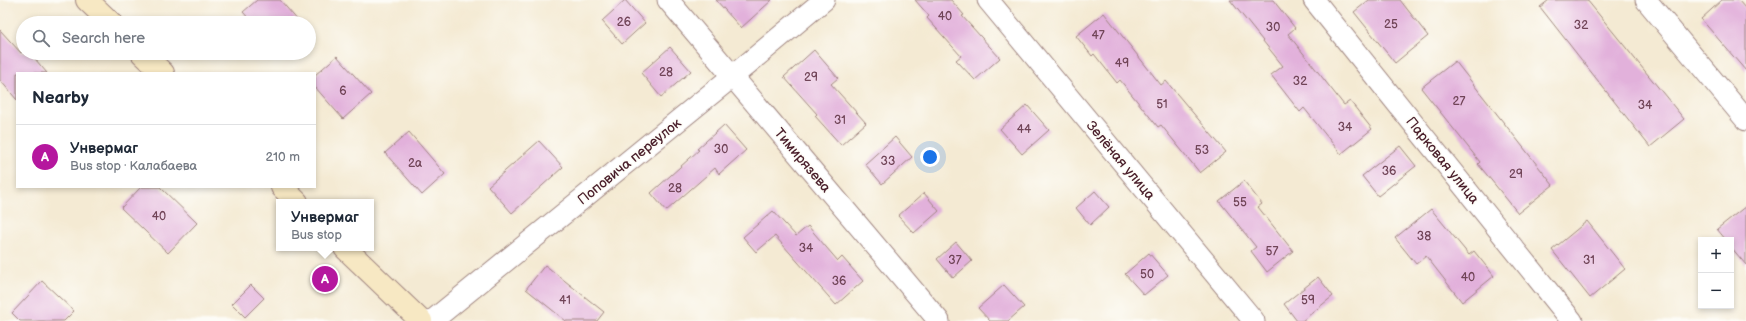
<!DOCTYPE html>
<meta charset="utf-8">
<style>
body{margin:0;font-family:"Balsamiq Sans",sans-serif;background:#f6f6f7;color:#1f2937}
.controls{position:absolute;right:12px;bottom:12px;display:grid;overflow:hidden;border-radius:0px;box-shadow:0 2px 6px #0003}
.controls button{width:36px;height:36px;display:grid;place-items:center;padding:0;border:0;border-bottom:1px solid #e0e1e3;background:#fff;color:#1f2937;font:20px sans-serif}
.you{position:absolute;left:930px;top:157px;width:14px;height:14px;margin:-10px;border:3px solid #fff;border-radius:50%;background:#1a73e8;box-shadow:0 0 0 6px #1a73e833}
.badge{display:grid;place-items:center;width:26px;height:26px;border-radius:50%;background:#b5179e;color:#fff;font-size:13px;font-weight:700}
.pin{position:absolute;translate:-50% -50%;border:2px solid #fff;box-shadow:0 1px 4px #0006}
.popup{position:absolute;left:276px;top:199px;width:98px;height:52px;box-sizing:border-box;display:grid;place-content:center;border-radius:0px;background:#fff;filter:drop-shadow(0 1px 3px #0005);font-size:13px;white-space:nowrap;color:#747a83}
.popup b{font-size:15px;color:#1f2937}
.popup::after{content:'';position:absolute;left:50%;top:100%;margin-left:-8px;border:8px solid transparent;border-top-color:#fff}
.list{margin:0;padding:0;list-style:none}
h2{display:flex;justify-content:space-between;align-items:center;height:52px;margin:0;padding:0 16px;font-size:17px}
h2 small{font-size:13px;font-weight:400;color:#747a83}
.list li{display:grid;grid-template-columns:26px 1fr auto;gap:12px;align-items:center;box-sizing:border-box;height:64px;padding:0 16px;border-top:1px solid #e0e1e3}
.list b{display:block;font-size:15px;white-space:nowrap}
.list p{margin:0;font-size:13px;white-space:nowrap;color:#747a83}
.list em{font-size:13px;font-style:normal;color:#747a83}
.icon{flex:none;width:22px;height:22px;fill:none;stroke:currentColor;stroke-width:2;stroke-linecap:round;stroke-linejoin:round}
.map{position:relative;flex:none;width:1746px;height:321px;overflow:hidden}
.search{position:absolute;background:#fff;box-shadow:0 2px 6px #0003;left:16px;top:16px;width:300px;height:44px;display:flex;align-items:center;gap:10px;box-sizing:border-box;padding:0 14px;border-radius:22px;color:#747a83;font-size:15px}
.panel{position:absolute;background:#fff;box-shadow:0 2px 6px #0003;left:16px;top:72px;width:300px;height:116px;border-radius:0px}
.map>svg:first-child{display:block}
.building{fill:#e2b1db}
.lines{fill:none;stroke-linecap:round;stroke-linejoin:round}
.street-casing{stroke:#9f847f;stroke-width:23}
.secondary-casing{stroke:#9f847f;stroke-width:24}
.street{stroke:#fff;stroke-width:21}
.secondary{stroke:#f7e8c3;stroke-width:22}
.labels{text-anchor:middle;stroke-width:3;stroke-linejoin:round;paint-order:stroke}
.number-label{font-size:12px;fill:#704457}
.street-label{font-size:14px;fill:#4a1f2b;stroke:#fdfcf7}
</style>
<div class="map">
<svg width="1746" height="321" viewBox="0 0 1746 321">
<rect width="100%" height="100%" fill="#fdfcf7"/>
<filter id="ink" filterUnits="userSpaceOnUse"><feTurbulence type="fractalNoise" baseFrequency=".025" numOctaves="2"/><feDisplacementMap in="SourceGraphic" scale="8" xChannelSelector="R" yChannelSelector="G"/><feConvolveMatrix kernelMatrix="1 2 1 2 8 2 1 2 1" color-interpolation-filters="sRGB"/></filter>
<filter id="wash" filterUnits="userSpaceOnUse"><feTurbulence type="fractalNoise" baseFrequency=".012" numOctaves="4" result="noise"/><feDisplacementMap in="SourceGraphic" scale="16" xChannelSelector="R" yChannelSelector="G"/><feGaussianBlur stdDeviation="0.9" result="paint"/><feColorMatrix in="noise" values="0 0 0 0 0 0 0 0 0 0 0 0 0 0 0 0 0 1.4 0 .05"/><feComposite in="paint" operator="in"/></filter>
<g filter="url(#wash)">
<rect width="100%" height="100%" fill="#f4ead3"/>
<g id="blocks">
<path class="building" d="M257,0H280L300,23H253L243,12Z
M625,0L645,23L622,44L602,21Z
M716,0H772L741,28Z
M915,0H951L964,15L962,16L1000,58L975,80L956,60L961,56L927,18L929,16Z
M1230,0H1273L1295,28L1288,34L1344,105L1350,101L1372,129L1341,154L1304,108L1300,112L1271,75L1283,66Z
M1369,0H1400L1428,36L1395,63L1354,12Z
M1549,0H1587L1684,119L1650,147L1540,7Z
M1722,0H1738L1746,9V71L1701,19Z
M1104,13L1161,85L1166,81L1226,152L1200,173L1161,125L1158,127L1120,80L1117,83L1094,54L1092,56L1076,36Z
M0,30L21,53L23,51V53H30L47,73H17V100L0,80Z
M670,47L691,71L661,97L641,73Z
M814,50L838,78L831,84L866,123L841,145L815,116L817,114L784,77Z
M337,56L371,94L343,119L315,87V75Z
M1455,61L1553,185L1518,213L1478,164L1480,162L1421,88Z
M1027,105L1049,130L1022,154L1000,129Z
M724,125L746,150L719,174L715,168L666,211L651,193L699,150L697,149Z
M409,132L445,174L422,195L385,153Z
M895,137L912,157L882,184L865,164Z
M539,141L563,167L512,213L488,186Z
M1400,146L1416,166L1378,196L1362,176Z
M1244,181L1262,204L1258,207L1293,251L1267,272L1251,251L1256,247L1219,201Z
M141,187H160L197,223L168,253L121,208Z
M1095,191L1109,207L1090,225L1076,208Z
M924,193L939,211L914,233L898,216Z
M1746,206V265L1731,247V240H1726L1717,229Z
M1431,209L1469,255L1474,251L1494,276L1462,302L1426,256L1416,264L1395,238Z
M773,211L796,236L808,226L838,261L842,257L863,281L836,305L775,236L756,252L743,237Z
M1587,221L1625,269L1590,298L1552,250Z
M956,242L972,261L953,278L937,259Z
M1149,253L1168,275L1144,295L1125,274Z
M545,265L604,312L597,321H566L526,289Z
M1318,277L1333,296L1302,321H1297L1284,304Z
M42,281L74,311L64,321H20L12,313Z
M251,285L264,298L245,317L232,304Z
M1004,285L1024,307L1008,321H990L978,308Z"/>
</g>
</g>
<g filter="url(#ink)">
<use href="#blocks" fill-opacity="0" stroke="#9f847f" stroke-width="1"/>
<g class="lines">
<g class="street-casing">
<path id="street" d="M668,0L939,321
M988,0L1254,321
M1314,0L1572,321
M1646,0L1746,120
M432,321L733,76L824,0"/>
</g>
<g class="secondary-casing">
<path id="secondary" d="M87,0L111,23
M142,53L163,73
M282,187L297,202
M345,248L421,321"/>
</g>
<use href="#street" class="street"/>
<use href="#secondary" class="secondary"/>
</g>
</g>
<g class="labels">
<g class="number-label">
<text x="945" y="20">40</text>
<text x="624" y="26">26</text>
<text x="1391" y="28">25</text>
<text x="1581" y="29">32</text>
<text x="1273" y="31">30</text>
<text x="1098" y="39">47</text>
<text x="1122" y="67">49</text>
<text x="666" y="76">28</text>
<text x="811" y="81">29</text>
<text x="1300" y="85">32</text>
<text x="343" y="95">6</text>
<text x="1459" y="105">27</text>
<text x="1162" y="108">51</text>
<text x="1645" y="109">34</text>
<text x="840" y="124">31</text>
<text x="1345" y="131">34</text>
<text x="1024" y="133">44</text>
<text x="721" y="153">30</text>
<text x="1202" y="154">53</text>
<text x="888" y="165">33</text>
<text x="415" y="167">2а</text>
<text x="1389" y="175">36</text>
<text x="1516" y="178">29</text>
<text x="675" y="192">28</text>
<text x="1240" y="206">55</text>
<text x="159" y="220">40</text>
<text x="1424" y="240">38</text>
<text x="806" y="252">34</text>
<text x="1272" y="255">57</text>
<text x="955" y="264">37</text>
<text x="1589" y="264">31</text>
<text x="1147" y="278">50</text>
<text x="1468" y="281">40</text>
<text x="839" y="285">36</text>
<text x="565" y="304">41</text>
<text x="1308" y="304">59</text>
</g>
<g class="street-label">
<text transform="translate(803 160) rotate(50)" y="5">Тимирязева</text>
<text transform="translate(1121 160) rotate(50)" y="5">Зелёная улица</text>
<text transform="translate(1443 160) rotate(51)" y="5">Парковая улица</text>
<text transform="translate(629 161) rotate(-39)" y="5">Поповича переулок</text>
</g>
</g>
</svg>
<div class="controls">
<button>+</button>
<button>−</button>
</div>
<div class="you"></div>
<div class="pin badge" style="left:325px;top:279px">A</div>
<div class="popup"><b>Унвермаг</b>Bus stop</div>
<div class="search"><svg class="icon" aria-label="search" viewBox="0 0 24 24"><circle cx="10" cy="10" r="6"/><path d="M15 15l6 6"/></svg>Search here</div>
<section class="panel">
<h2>Nearby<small></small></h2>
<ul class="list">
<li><span class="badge">A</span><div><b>Унвермаг</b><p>Bus stop · Калабаева</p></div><em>210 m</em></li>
</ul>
</section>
</div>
